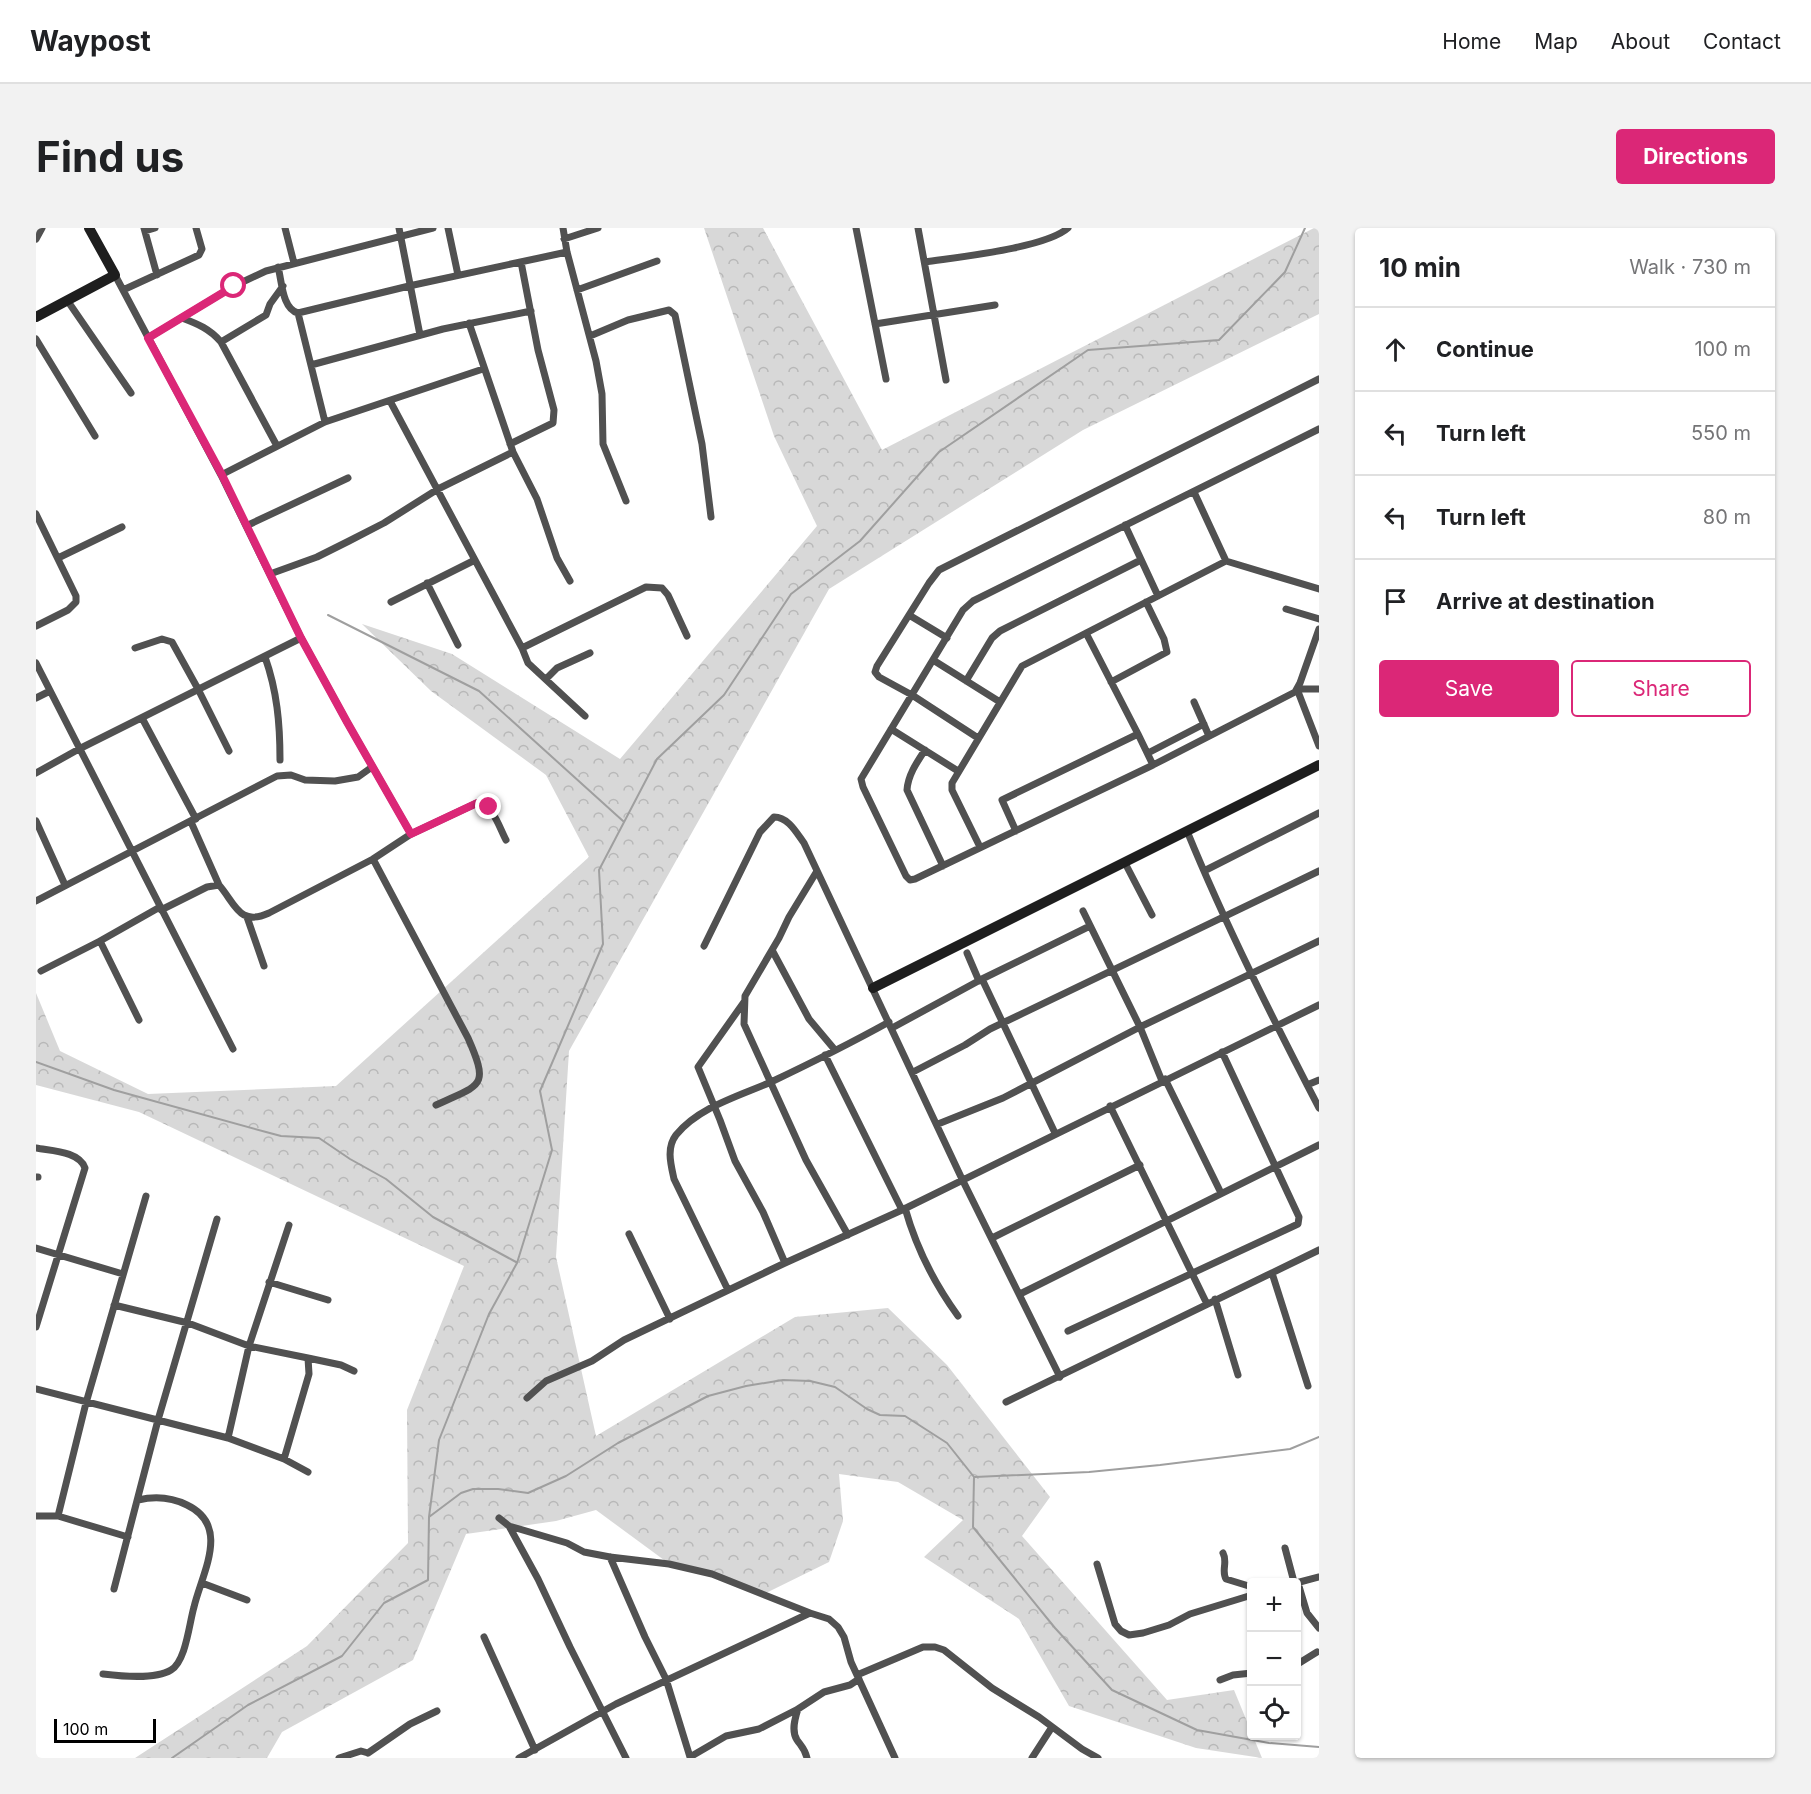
<!DOCTYPE html>
<meta charset="utf-8">
<style>
body{margin:0;font-family:Inter,sans-serif;background:#f2f2f2;color:#202124}
.controls{position:absolute;right:18px;bottom:18px;display:grid;overflow:hidden;border-radius:6px;box-shadow:0 2px 4px #0004}
.controls button{width:54px;height:54px;display:grid;place-items:center;padding:0;border:0;border-bottom:2px solid #e0e0e0;background:#fff;color:#202124;font:30px sans-serif}
.scale{position:absolute;left:18px;bottom:15px;width:102px;box-sizing:border-box;padding-left:6px;border:3px solid #000;border-top:0;font-size:16px;line-height:21px;white-space:nowrap;color:#000;-webkit-text-stroke:4px #fff;paint-order:stroke}
.stop{position:absolute;width:18px;height:18px;margin:-14px;border:4px solid #db2777;border-radius:50%;background:#fff}
.stop.end{background:#db2777;border-color:#fff;box-shadow:0 2px 6px #0008}
.list{margin:0;padding:0;list-style:none}
h2{display:flex;justify-content:space-between;align-items:center;height:78px;margin:0;padding:0 24px;font-size:26px}
h2 small{font-size:20px;font-weight:400;color:#757577}
.list li{display:grid;grid-template-columns:39px 1fr auto;gap:18px;align-items:center;box-sizing:border-box;height:84px;padding:0 24px;border-top:2px solid #e0e0e0}
.list b{display:block;font-size:22px;white-space:nowrap}
.list em{font-size:20px;font-style:normal;color:#757577}
.actions{display:flex;gap:12px;padding:18px 24px}
.actions a{flex:1;padding:14px 0;border:2px solid #db2777;border-radius:6px;text-align:center;font-size:21px;color:#db2777}
.actions .main{background:#db2777;color:#fff}
.icon{flex:none;width:33px;height:33px;fill:none;stroke:currentColor;stroke-width:2;stroke-linecap:round;stroke-linejoin:round}
.map{position:relative;flex:none;width:1283px;height:1530px;overflow:hidden;border-radius:6px}
header{display:flex;align-items:center;gap:36px;box-sizing:border-box;height:84px;padding:0 30px;background:#fff;border-bottom:2px solid #e0e0e0}
header strong{font-size:28px}
nav{display:flex;gap:33px;margin-inline-start:auto;font-size:21px}
.intro{display:flex;align-items:center;justify-content:space-between;box-sizing:border-box;height:144px;padding:0 36px}
h1{margin:0;font-size:42px}
.button{padding:15px 27px;border-radius:6px;background:#db2777;color:#fff;font-size:21px;font-weight:700}
main{display:flex;gap:36px;padding:0 36px}
aside{flex:1;background:#fff;border-radius:6px;box-shadow:0 2px 4px #0004}
.map>svg:first-child{display:block}
.forest{fill:url(#forest-crowns)}
.lines{fill:none;stroke-linecap:round;stroke-linejoin:round}
.stream{stroke:#9f9f9f;stroke-width:2}
.street{stroke:#515151;stroke-width:7}
.secondary{stroke:#1e1e1e;stroke-width:10}
.route{stroke:#db2777;stroke-width:8}
</style>
<header>
<strong>Waypost</strong>
<nav><a>Home</a><a>Map</a><a>About</a><a>Contact</a></nav>
</header>
<div class="intro"><h1>Find us</h1><a class="button">Directions</a></div>
<main>
<div class="map">
<svg width="1283" height="1530" viewBox="0 0 1283 1530">
<defs>
<pattern id="forest-crowns" width="20" height="18" patternUnits="userSpaceOnUse" patternTransform="scale(1.5)"><rect width="20" height="18" fill="#d8d8d8"/><path d="M2 6a3 3 0 1 1 6 0M12 15a3 3 0 1 1 6 0" fill="none" stroke="#b8b8b8"/></pattern>
</defs>
<rect width="100%" height="100%" fill="#fff"/>
<path class="forest" d="M668,0H727L846,222L1278,0H1283V86L1047,202L793,361L533,823L520,1029L560,1208L759,1089L852,1080L911,1137L1014,1269L986,1308L1131,1472L1198,1462L1226,1530L1160,1520L1033,1478L983,1391L888,1329L927,1292L862,1254L803,1246L807,1293L793,1334L730,1365L628,1332L560,1282L520,1293L430,1306L377,1432L246,1504L231,1530H99L271,1418L372,1315L371,1182L428,1038L103,884L0,857V765L24,823L112,866L300,858L553,629L510,547L395,463L326,396L416,426L584,531L781,298L738,208Z"/>
<g class="lines">
<path class="stream" d="M292,387L443,463L587,593
M0,834L78,862L230,904L245,908L283,910L314,931L350,951L397,989L480,1034
M939,1249L1053,1244L1124,1237L1254,1221L1283,1209
M393,1289L425,1265L437,1261H462L492,1265L530,1248L582,1215L672,1168L710,1158L747,1152L774,1153L799,1159L831,1181L844,1187L869,1188L911,1215L938,1249L937,1299L1019,1400L1076,1462L1161,1502L1233,1515L1283,1519
M136,1530L212,1477L306,1428L348,1375L392,1352L393,1289L403,1212L453,1086L481,1035L516,922L504,863L567,716L563,642L621,531L688,467L755,366L824,313L903,224L1052,122L1183,112L1249,44L1269,0"/>
<path class="street" d="M108,0L121,47
M249,0L258,35
M363,0L384,107
M412,0L422,47
M527,0L531,24L560,133L566,166L567,216L590,273
M820,0L850,151
M882,0L910,152
M109,3L119,0
M0,11L6,0
M528,11L562,0
M889,34C922,29 1010,20 1032,0
M242,39C246,53 246,81 262,85L373,58L531,24
M79,47L185,247L265,410L311,494L375,606
M87,62L163,27L166,21L160,0
M541,62L621,33
M31,72L95,165
M262,85L289,194
M146,90C162,96 174,101 185,114L241,218
M433,95L477,224L501,271L521,330L534,353
M839,96L959,77
M554,108L592,92L633,82L639,87L666,216L675,289
M112,110L198,58L230,43L397,0
M0,111L59,208
M185,114L230,87L234,76L247,58
M275,137L407,101L495,83
M354,173L486,420L610,359L626,360L632,367L651,408
M1283,201L937,373L927,382L825,551L827,559L870,648L874,652L879,651L1117,537L1259,464L1264,455L1283,401
M474,216L517,195L518,182L502,122L485,34
M185,247L289,194L447,141
M1158,264L1190,333
M0,286L40,368V374L32,382L0,398
M1089,297L1122,368
M210,298L312,250
M22,330L86,299
M234,346L281,329L313,313L348,295L402,261L477,224
M391,355L422,417
M355,374L439,332
M1250,381L1283,391
M873,387L911,410
M99,420L126,411L136,414L162,461L193,523
M486,420L492,435L549,488
M229,429C241,463 244,495 244,532
M897,432L964,474
M0,435L197,821
M510,451L521,440L554,425
M930,453L956,410L964,403L1105,332
M1075,454L1131,424L1128,411L1110,374
M1283,461H1261L1283,518
M0,470L14,463
M1158,474L1173,508
M106,490L160,591
M855,501L922,543
M1102,506L1117,537
M942,510L876,467L843,449L839,444L841,438L893,355L903,342L1283,151
M889,522C881,534 872,547 871,562L907,638
M1112,525L1168,496
M0,545L43,521L265,410
M0,593L29,657
M155,594L183,657
M980,603L966,572L1102,506L1050,405
M1151,603C1190,698 1236,789 1283,880
M944,619L916,562V555L986,438L1190,333L1283,361
M1089,635L1116,687
M781,643L753,689L743,710L709,768L708,796L770,932L812,1007
M1168,643L1283,585
M0,673L241,548L255,547L269,552L299,553L322,549L336,539
M125,682L171,659L183,657C199,675 203,699 233,685L337,631
M1047,683L1104,799L1126,853
M211,689L228,738
M668,718L724,604L738,589C752,589 760,604 768,615L926,951L1024,1149
M736,722L773,791L799,822
M931,725L943,753
M5,743L64,713
M946,751L1019,905
M708,774L662,839L684,892L699,933L727,984L749,1035
M103,792L64,713L124,679
M856,800L946,751L1054,698
M789,827L866,982
M877,844L929,817L954,801L1283,643
M1129,851L1185,965
M1271,857L1283,852
M400,877C445,856 454,860 432,810L337,631L375,606L441,575C457,576 463,599 470,612
M1074,878L1171,1076
M902,896L967,870L1104,799L1283,713
M0,920C15,923 43,923 49,940L0,1099
M0,949H2
M869,980C880,1019 898,1055 922,1088
M593,1006L634,1091
M956,1010L1104,937
M0,1020L87,1046
M1236,1045L1272,1158
M233,1054L292,1072
M692,1062L638,951C635,937 630,920 640,907C663,879 703,868 735,854C775,835 815,815 853,794
M984,1066L1283,917
M1179,1071L1202,1147
M78,1077L152,1095L213,1118L272,1130L273,1146L248,1231
M1032,1103L1262,996L1263,989L1186,824
M272,1130L305,1137L318,1143
M0,1161L192,1210L248,1231L272,1244
M491,1170L510,1153L556,1133L588,1112L749,1035L866,982L1283,777
M970,1174L1283,1022
M192,1210L213,1118L253,997
M0,1288H22L92,1309
M22,1288L50,1175L110,968
M463,1290L473,1298L531,1315L548,1324L574,1329L633,1336L676,1346L774,1385
M473,1298L502,1351L534,1419L590,1530
M1249,1320L1258,1354
M1187,1325C1192,1334 1185,1343 1190,1351L1216,1359
M574,1329L609,1409L630,1451L654,1529L690,1508L723,1501L762,1481L788,1464L814,1457L823,1451
M1061,1336L1079,1396L1085,1403L1093,1407L1107,1405L1133,1397L1154,1386L1216,1367
M166,1355L211,1372
M1260,1355L1283,1349
M1262,1355L1271,1385L1283,1400
M78,1361L122,1192L181,991
M448,1409L499,1522
M1260,1437L1281,1424
M67,1446C84,1448 119,1452 135,1442C150,1433 153,1396 158,1379C166,1345 195,1298 151,1277C135,1269 119,1268 102,1272
M821,1447L887,1419H899L908,1422L956,1460L1003,1489L1046,1521L1062,1530
M1184,1452L1197,1447L1216,1445
M762,1481C759,1490 755,1503 761,1512C766,1519 769,1521 771,1530
M332,1525L374,1496L401,1483
M303,1530L325,1523L332,1525
M483,1530L580,1476L774,1385L793,1391L802,1399L808,1409L815,1434L859,1530
M996,1530L1016,1499"/>
<path class="secondary" d="M0,89L79,47L53,0
M837,760L1283,537"/>
</g>
<g class="lines">
<path class="route" d="M198,58L112,110L186,247L265,410L311,494L375,606L441,575L447,576L453,579"/>
</g>
</svg>
<div class="controls">
<button>+</button>
<button>−</button>
<button><svg class="icon" aria-label="locate" viewBox="0 0 24 24"><circle cx="12" cy="12" r="6"/><path d="M12 2v4M12 18v4M2 12h4M18 12h4"/></svg></button>
</div>
<div class="scale">100 m</div>
<div class="stop" style="left:198px;top:58px"></div>
<div class="stop end" style="left:453px;top:579px"></div>
</div>
<aside>
<h2>10 min<small>Walk · 730 m</small></h2>
<ul class="list">
<li><svg class="icon" aria-label="ahead" viewBox="0 0 24 24"><path d="M12 20V5M6 11l6-6 6 6"/></svg><div><b>Continue</b></div><em>100 m</em></li>
<li><svg class="icon" aria-label="left" viewBox="0 0 24 24"><path d="M17 20v-9H6M10 6l-5 5 5 5"/></svg><div><b>Turn left</b></div><em>550 m</em></li>
<li><svg class="icon" aria-label="left" viewBox="0 0 24 24"><path d="M17 20v-9H6M10 6l-5 5 5 5"/></svg><div><b>Turn left</b></div><em>80 m</em></li>
<li><svg class="icon" aria-label="arrive" viewBox="0 0 24 24"><path d="M6 21V4h12l-3 4 3 4H6"/></svg><div><b>Arrive at destination</b></div></li>
</ul>
<div class="actions"><a class="main">Save</a><a>Share</a></div>
</aside>
</main>
